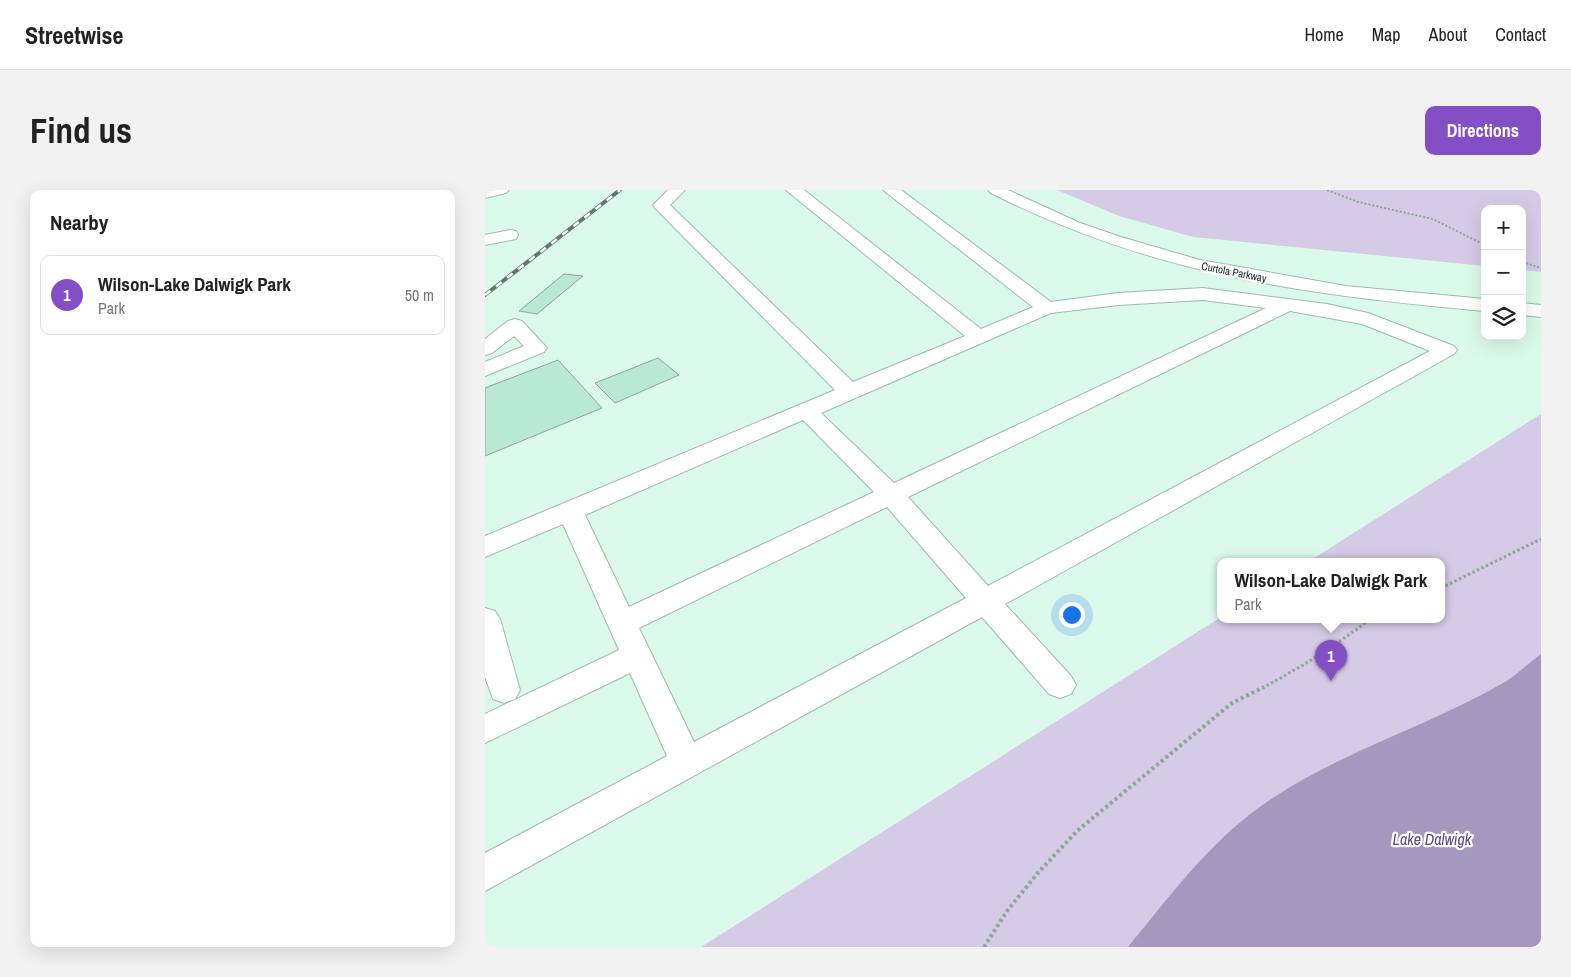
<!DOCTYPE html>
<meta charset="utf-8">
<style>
body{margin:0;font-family:"Archivo Narrow",sans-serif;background:#f2f2f2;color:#222}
.controls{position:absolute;right:15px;top:15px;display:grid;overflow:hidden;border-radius:10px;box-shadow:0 5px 20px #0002}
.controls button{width:45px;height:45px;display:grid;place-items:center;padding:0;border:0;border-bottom:1px solid #e0e0e0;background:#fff;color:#222;font:25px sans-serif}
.you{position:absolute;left:586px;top:424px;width:18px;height:18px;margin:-12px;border:4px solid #fff;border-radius:50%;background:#1a73e8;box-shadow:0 0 0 8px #1a73e833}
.badge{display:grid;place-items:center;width:32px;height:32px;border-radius:50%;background:#844ec5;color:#fff;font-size:16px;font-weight:700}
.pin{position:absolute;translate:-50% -41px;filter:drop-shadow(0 1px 2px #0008)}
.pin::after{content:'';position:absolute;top:26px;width:18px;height:15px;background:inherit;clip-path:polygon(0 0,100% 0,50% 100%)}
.popup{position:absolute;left:732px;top:368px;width:228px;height:65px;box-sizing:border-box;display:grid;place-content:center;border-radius:10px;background:#fff;filter:drop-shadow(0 1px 4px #0005);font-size:16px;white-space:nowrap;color:#767676}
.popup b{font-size:19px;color:#222}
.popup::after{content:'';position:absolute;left:50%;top:100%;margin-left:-10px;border:10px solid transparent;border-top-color:#fff}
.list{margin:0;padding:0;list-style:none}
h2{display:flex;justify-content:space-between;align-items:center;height:65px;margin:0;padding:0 20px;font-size:21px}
h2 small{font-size:16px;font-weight:400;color:#767676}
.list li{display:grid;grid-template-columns:32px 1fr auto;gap:15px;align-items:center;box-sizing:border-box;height:80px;margin:0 10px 10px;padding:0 10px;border:1px solid #e0e0e0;border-radius:10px}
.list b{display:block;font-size:19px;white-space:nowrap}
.list p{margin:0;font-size:16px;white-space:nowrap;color:#767676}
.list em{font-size:16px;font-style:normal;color:#767676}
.icon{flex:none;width:28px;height:28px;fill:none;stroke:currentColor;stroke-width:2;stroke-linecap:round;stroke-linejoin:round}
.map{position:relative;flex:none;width:1056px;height:757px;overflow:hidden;border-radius:10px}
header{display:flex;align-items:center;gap:30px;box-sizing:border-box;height:70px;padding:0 25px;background:#fff;border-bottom:1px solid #e0e0e0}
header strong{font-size:24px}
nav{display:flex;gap:28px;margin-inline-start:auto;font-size:18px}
.intro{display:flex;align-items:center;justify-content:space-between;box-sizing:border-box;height:120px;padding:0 30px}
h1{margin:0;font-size:35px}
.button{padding:12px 22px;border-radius:10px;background:#844ec5;color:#fff;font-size:18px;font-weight:700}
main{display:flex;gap:30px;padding:0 30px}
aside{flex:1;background:#fff;border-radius:10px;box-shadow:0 5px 20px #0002}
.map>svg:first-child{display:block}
.green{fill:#d5cbe6}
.water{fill:#a597be}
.building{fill:#b9e9d2;stroke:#8aa698}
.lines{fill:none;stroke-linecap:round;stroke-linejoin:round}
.minor-casing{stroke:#9dbaac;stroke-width:2}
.major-casing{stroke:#9dbaac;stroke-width:2}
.path-far2{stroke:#8ea59a;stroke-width:2;stroke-dasharray:2 2;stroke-linecap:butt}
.path-far1{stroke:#8ea59a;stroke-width:3;stroke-dasharray:2.5 2.5;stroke-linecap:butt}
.path{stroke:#8ea59a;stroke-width:4;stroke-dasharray:3 3;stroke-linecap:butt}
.minor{fill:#fff;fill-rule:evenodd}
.major{fill:#fff;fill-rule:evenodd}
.rail-casing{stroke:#64766d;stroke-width:4}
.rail{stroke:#fff;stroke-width:2.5;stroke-dasharray:7;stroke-linecap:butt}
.labels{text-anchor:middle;stroke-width:4.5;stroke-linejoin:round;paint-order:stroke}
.far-street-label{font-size:11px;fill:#1a2520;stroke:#fff}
.near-water-label{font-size:16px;font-style:italic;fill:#5f497e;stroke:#fff}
</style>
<header>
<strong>Streetwise</strong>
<nav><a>Home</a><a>Map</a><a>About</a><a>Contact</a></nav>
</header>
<div class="intro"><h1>Find us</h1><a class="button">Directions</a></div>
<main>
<aside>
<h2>Nearby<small></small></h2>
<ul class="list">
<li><span class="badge">1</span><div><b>Wilson-Lake Dalwigk Park</b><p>Park</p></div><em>50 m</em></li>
</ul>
</aside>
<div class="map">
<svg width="1056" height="757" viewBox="0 0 1056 757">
<rect width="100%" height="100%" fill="#dcfaeb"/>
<path class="green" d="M572,0H1056V82L1037,80V19H1000V76L708,47L634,26Z
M1056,224V757H216L736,427V430H956V372H823Z"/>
<path class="water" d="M1056,464V757H643C684,707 723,654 776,616C850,563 941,538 1020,492C1032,484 1044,473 1056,464Z"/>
<path class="building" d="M79,84L98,86L52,124L34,121Z
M173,168L194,185L130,213L110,193Z
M73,170L117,218L0,266V198Z"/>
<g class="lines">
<g class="minor-casing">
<path id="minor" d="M0,0H24L21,3L0,8Z
M183,0H200L185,15L368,192L480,146L301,0H319L496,139L548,117L398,0H416L566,112L633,103L718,98L842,114L883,123L969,156L972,160L969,164L520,414L586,486L591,495L586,504L575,508L564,504L497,427L0,701V663L182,566L145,483L0,553V524L134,460L78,334L0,367V346L350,200L170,18L168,15ZM718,110L781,118L409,293L336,223L566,123L633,115ZM805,121L877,134L945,161L503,396L423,307ZM318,230L389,302L144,417L100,325ZM402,317L481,408L209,552L154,438Z
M25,40L31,41L33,45L31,49L0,55V45Z
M30,129L37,131L62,158L59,162L0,186V172L39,156L29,146L7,163L0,165V149L23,131Z
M0,418L10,421L15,429L35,500L30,509L19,513L8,509L0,487Z"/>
</g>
<g class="major-casing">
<path id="major" d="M503,0H523L595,33L636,47L715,70L861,96L1000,109V121C822,105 668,85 506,3Z
M1037,113L1056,115V127L1037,125Z"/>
</g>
<path class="path-far2" d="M842,0L873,12L948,29L1000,55
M1037,72L1056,78"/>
<path class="path-far1" d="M956,398L1056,349
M777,498C815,478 850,456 884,430"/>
<path class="path" d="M499,757L522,721L552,684L592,641L747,513L779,497"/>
<use href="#minor" class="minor"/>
<use href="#major" class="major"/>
<g class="rail-casing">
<path id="rail" d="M0,105L135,0"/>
</g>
<use href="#rail" class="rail"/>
</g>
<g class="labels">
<g class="far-street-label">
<text transform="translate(749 82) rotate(11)" y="4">Curtola Parkway</text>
</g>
<g class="near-water-label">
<text x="947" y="655">Lake Dalwigk</text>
</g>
</g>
</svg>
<div class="controls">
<button>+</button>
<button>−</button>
<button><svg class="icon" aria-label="layers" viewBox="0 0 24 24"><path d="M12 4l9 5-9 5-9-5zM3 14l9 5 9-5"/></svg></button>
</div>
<div class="you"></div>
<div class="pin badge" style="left:846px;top:491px">1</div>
<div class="popup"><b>Wilson-Lake Dalwigk Park</b>Park</div>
</div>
</main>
